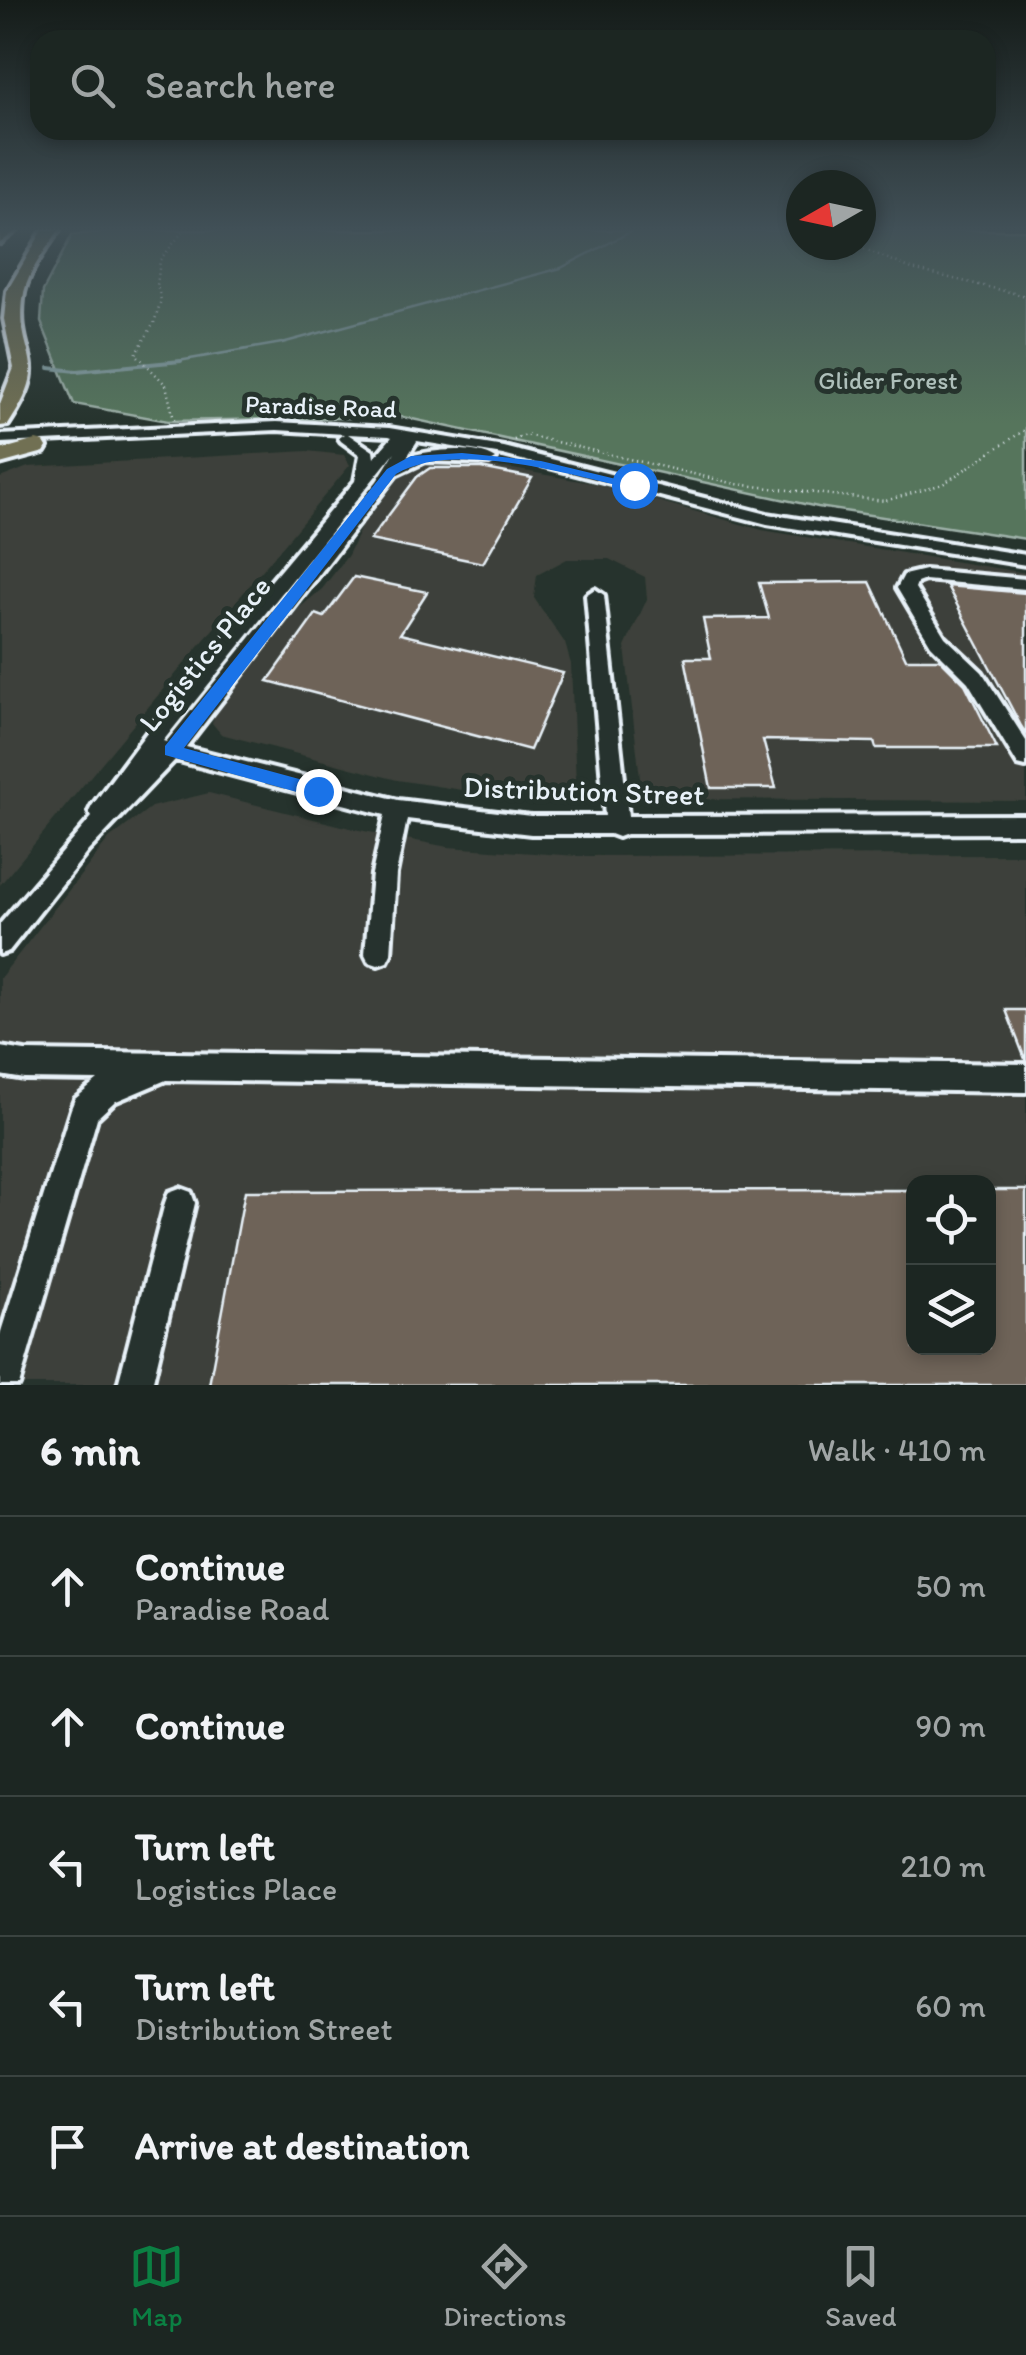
<!DOCTYPE html>
<meta charset="utf-8">
<style>
body{margin:0;font-family:Itim,sans-serif;background:#29322f;color:#f1f3f6}
.controls{position:absolute;right:30px;bottom:30px;display:grid;overflow:hidden;border-radius:20px;box-shadow:0 5px 15px #0003}
.controls button{width:90px;height:90px;display:grid;place-items:center;padding:0;border:0;border-bottom:2px solid #3a4340;background:#1c2622;color:#f1f3f6;font:50px sans-serif}
.compass{position:absolute;left:786px;top:170px;width:90px;height:90px;border-radius:50%;background:#1c2622;box-shadow:0 5px 15px #0003;rotate:261deg}
.stop{position:absolute;width:30px;height:30px;margin:-22px;border:8px solid #1a73e8;border-radius:50%;background:#fff}
.stop.end{background:#1a73e8;border-color:#fff;box-shadow:0 2px 10px #0008}
.list{margin:0;padding:0;list-style:none}
h2{display:flex;justify-content:space-between;align-items:center;height:130px;margin:0;padding:0 40px;font-size:42px}
h2 small{font-size:32px;font-weight:400;color:#a0a5a5}
.list li{display:grid;grid-template-columns:65px 1fr auto;gap:30px;align-items:center;box-sizing:border-box;height:140px;padding:0 40px;border-top:2px solid #3a4340}
.list b{display:block;font-size:38px;white-space:nowrap}
.list p{margin:0;font-size:32px;white-space:nowrap;color:#a0a5a5}
.list em{font-size:32px;font-style:normal;color:#a0a5a5}
.icon{flex:none;width:55px;height:55px;fill:none;stroke:currentColor;stroke-width:2;stroke-linecap:round;stroke-linejoin:round}
.map{position:relative;flex:none;width:1026px;height:1385px;overflow:hidden}
.search{position:absolute;background:#1c2622;box-shadow:0 5px 15px #0003;left:30px;right:30px;top:30px;height:110px;display:flex;align-items:center;gap:25px;box-sizing:border-box;padding:0 35px;border-radius:30px;color:#a0a5a5;font-size:38px}
.sheet{height:830px;background:#1c2622}
nav{display:flex;justify-content:space-around;align-items:center;box-sizing:border-box;height:140px;border-top:2px solid #3a4340;background:#1c2622;font-size:28px;color:#a0a5a5}
nav a{display:grid;justify-items:center;gap:5px}
nav .on{color:#0b8043}
.map>svg:first-child{display:block}
.built{fill:#3c413a;fill-rule:evenodd}
.green{fill:#56745c;stroke:#9fb2aa;stroke-width:2.5}
.lines{fill:none;stroke-linecap:round;stroke-linejoin:round}
.stream-far1{stroke:#88a2a4;stroke-width:2.5}
.stream{stroke:#88a2a4;stroke-width:4}
.building{fill:#6e6359;stroke:#e8f1f8;stroke-width:2.5}
.minor-casing{stroke:#e8f1f8;stroke-width:8}
.highway-casing{stroke:#e8f1f8;stroke-width:8}
.path{stroke:#e8f1f8;stroke-width:2.5;stroke-dasharray:1 4;stroke-linecap:butt}
.minor{fill:#26332d;fill-rule:evenodd}
.highway{fill:#716f52;fill-rule:evenodd}
.route{fill:#1a73e8}
.labels{text-anchor:middle;stroke-width:10;stroke-linejoin:round;paint-order:stroke}
.far-park-label{font-size:25px;fill:#aebfba;stroke:#26332d}
.far-street-label{font-size:25px;fill:#e8f1f8;stroke:#26332d}
.street-label{font-size:30px;fill:#e8f1f8;stroke:#26332d}
</style>
<div class="map">
<svg width="1026" height="1385" viewBox="0 0 1026 1385">
<rect width="100%" height="100%" fill="#26332d"/>
<filter id="ink" filterUnits="userSpaceOnUse"><feTurbulence type="fractalNoise" baseFrequency=".01" numOctaves="2"/><feDisplacementMap in="SourceGraphic" scale="20" xChannelSelector="R" yChannelSelector="G"/><feConvolveMatrix kernelMatrix="1 2 1 2 8 2 1 2 1" color-interpolation-filters="sRGB"/></filter>
<g filter="url(#ink)">
<path class="built" d="M307,451L344,455L350,465L0,885V478L28,467Z
M433,462L513,469L597,484L762,530L1026,573V801L662,799L641,787L625,647L647,599L645,577L609,559H567L537,575L534,598L565,643L571,664L576,785L565,793L494,795L397,780L221,734L212,723L218,707L298,609L322,589L348,555L361,527L406,469Z
M209,793L354,829L448,847L578,856L1026,855V1385H0V978L109,839L151,807ZM914,1182H988V1348H914Z"/>
<path class="green" d="M119,230H801V245H861V230H1026V539L818,507L403,417L168,421L74,404L41,322L43,291L72,235Z"/>
<g class="lines">
<path class="stream-far1" d="M167,363L282,343L561,268L634,230"/>
<path class="stream" d="M49,368L77,371L181,361"/>
</g>
<path class="building" d="M430,468H481L532,478L483,563L370,540L417,477Z
M354,577L427,592L400,634L563,673L530,750L268,681L316,614L324,617Z
M870,582L906,659H940L965,684L997,748H876L874,742L763,740L776,788H711L685,658H711L703,619L769,618L759,583Z
M947,586L1026,593V734L1021,726Z
M1006,1010H1026V1059H1025Z
M914,1190V1348H988V1190H1026V1385H209L245,1191Z"/>
<g class="lines">
<g class="minor-casing">
<path id="minor" d="M277,422L389,428L504,447L767,514L1026,555V565L767,524L503,455L417,441L407,457C431,450 475,445 496,459L489,463L426,461L396,475L186,747L398,800L531,816H605L586,595L595,589L604,595L628,816L1026,815V833L626,834L618,837L610,834H531L407,819L396,874L391,954L387,962L378,965L369,962L365,954L372,874L385,815L175,760L88,851L9,951L0,954V924L92,817L89,812L92,806L168,704L355,481L360,455L341,441L339,438L345,434L277,430L0,443V435ZM348,434L389,436L392,437L374,458L373,451ZM395,452L377,481L166,742L163,741Z
M925,570L1026,579V589L925,580L917,583L915,588L945,637L982,672L1026,741V767L1018,765L968,682L931,645L897,588L904,575Z
M0,1047L25,1051L1026,1064V1092L166,1080L114,1102L97,1118L19,1385H0V1335L71,1109L75,1099L98,1080L25,1079L0,1075Z
M180,1188L191,1192L195,1203L152,1385H118L165,1203L169,1192Z"/>
</g>
<g class="highway-casing">
<path id="highway" d="M0,230H17L0,243Z
M43,230H59C45,251 26,273 23,299C16,362 54,356 8,425L0,426V404L14,368L4,319L7,291Z
M36,440L44,442L47,447L44,452L0,464V450Z"/>
</g>
<path class="path" d="M217,230H237
M855,245L912,269L1026,296
M174,420L166,385L136,354L154,323L161,300L157,286L160,260L184,230
M514,440L526,435L736,484L885,501L943,484L1026,429"/>
<use href="#minor" class="minor"/>
<use href="#highway" class="highway"/>
</g>
</g>
<linearGradient id="sky" x2="0" y2="1"><stop stop-color="#151c19"/><stop offset="0.54" stop-color="#415057"/><stop offset="1" stop-color="#415057" stop-opacity="0"/></linearGradient>
<rect width="1026" height="424" fill="url(#sky)"/>
<path class="route" d="M462,453L541,461L641,485L634,489C571,475 454,439 396,474L184,748L325,786V796L318,798L165,755V746L387,469L411,456Z"/>
<g class="labels">
<g class="far-park-label">
<text x="888" y="389">Glider Forest</text>
</g>
<g class="far-street-label">
<text transform="translate(321 406) rotate(2)" y="9">Paradise Road</text>
</g>
<g class="street-label">
<text transform="translate(205 654) rotate(-51)" y="10">Logistics Place</text>
<text transform="translate(584 791) rotate(2)" y="10">Distribution Street</text>
</g>
</g>
</svg>
<div class="controls">
<button><svg class="icon" aria-label="locate" viewBox="0 0 24 24"><circle cx="12" cy="12" r="6"/><path d="M12 2v4M12 18v4M2 12h4M18 12h4"/></svg></button>
<button><svg class="icon" aria-label="layers" viewBox="0 0 24 24"><path d="M12 4l9 5-9 5-9-5zM3 14l9 5 9-5"/></svg></button>
</div>
<svg class="compass" viewBox="-18 -18 36 36"><path d="M0-13l5 13h-10z" fill="#e53935"/><path d="M0 13l5-13h-10z" fill="#a0a5a5"/></svg>
<div class="stop" style="left:634px;top:485px"></div>
<div class="stop end" style="left:318px;top:791px"></div>
<div class="search"><svg class="icon" aria-label="search" viewBox="0 0 24 24"><circle cx="10" cy="10" r="6"/><path d="M15 15l6 6"/></svg>Search here</div>
</div>
<section class="sheet">
<h2>6 min<small>Walk · 410 m</small></h2>
<ul class="list">
<li><svg class="icon" aria-label="ahead" viewBox="0 0 24 24"><path d="M12 20V5M6 11l6-6 6 6"/></svg><div><b>Continue</b><p>Paradise Road</p></div><em>50 m</em></li>
<li><svg class="icon" aria-label="ahead" viewBox="0 0 24 24"><path d="M12 20V5M6 11l6-6 6 6"/></svg><div><b>Continue</b></div><em>90 m</em></li>
<li><svg class="icon" aria-label="left" viewBox="0 0 24 24"><path d="M17 20v-9H6M10 6l-5 5 5 5"/></svg><div><b>Turn left</b><p>Logistics Place</p></div><em>210 m</em></li>
<li><svg class="icon" aria-label="left" viewBox="0 0 24 24"><path d="M17 20v-9H6M10 6l-5 5 5 5"/></svg><div><b>Turn left</b><p>Distribution Street</p></div><em>60 m</em></li>
<li><svg class="icon" aria-label="arrive" viewBox="0 0 24 24"><path d="M6 21V4h12l-3 4 3 4H6"/></svg><div><b>Arrive at destination</b></div></li>
</ul>
</section>
<nav>
<a class="on"><svg class="icon" aria-label="map" viewBox="0 0 24 24"><path d="M3 6l6-2 6 2 6-2v14l-6 2-6-2-6 2zM9 4v14M15 6v14"/></svg>Map</a>
<a><svg class="icon" aria-label="directions" viewBox="0 0 24 24"><path d="M12 3l9 9-9 9-9-9zM9 14v-3h6M13 9l2 2-2 2"/></svg>Directions</a>
<a><svg class="icon" aria-label="saved" viewBox="0 0 24 24"><path d="M7 4h10v16l-5-4-5 4z"/></svg>Saved</a>
</nav>
